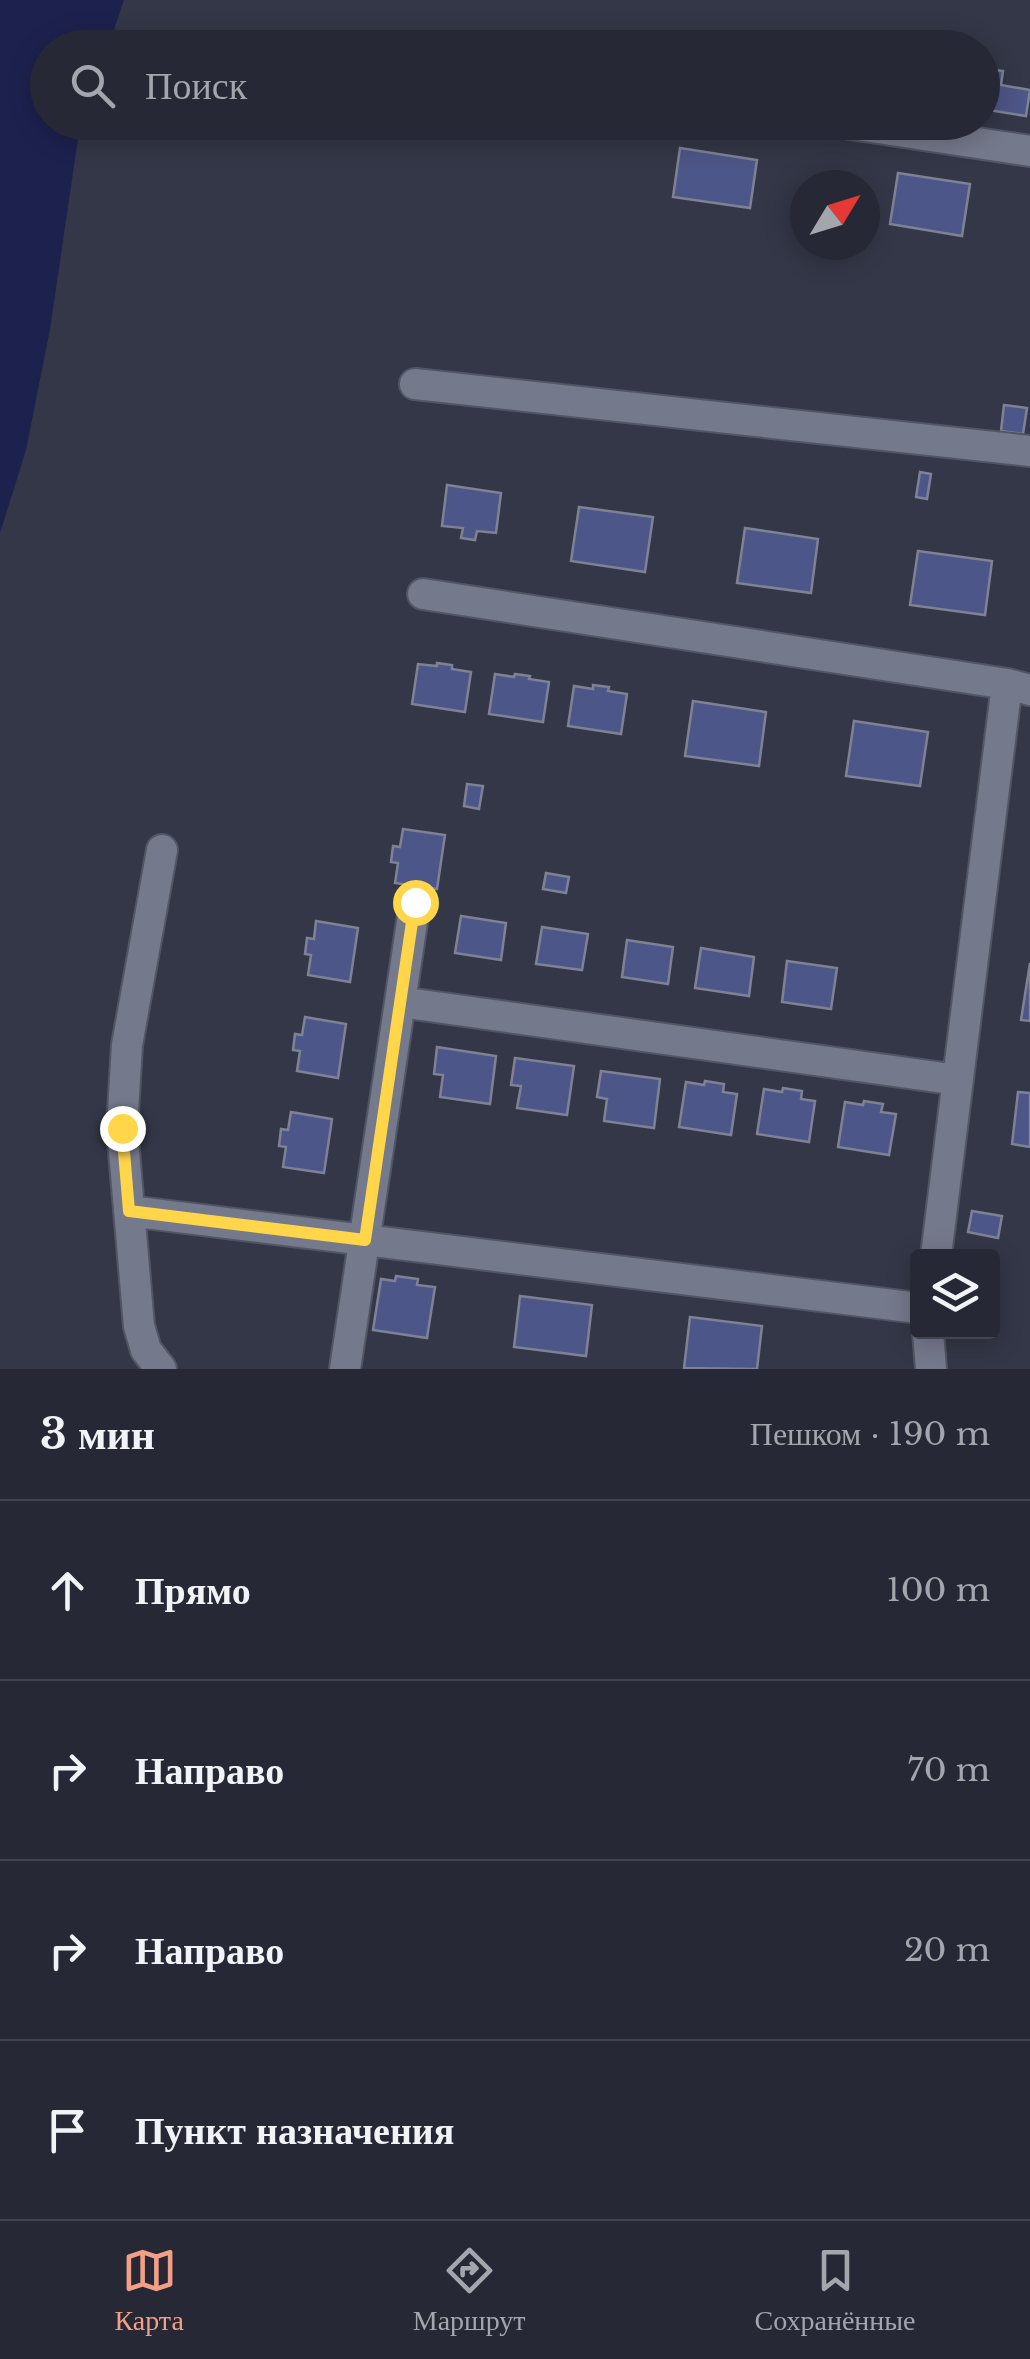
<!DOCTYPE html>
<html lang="ru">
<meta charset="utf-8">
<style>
body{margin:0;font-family:"Libre Baskerville",serif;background:#323541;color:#f1f3f6}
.controls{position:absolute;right:30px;bottom:30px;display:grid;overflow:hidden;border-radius:10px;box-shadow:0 5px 25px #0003}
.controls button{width:90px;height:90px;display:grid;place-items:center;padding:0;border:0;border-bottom:2px solid #424550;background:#262935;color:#f1f3f6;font:50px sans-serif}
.compass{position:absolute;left:790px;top:170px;width:90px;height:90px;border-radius:50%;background:#262935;box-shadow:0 5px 25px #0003;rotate:52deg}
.stop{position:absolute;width:30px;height:30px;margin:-22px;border:8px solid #ffd54a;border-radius:50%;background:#fff}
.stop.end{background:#ffd54a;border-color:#fff;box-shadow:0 2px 10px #0008}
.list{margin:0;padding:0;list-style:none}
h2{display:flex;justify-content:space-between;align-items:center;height:130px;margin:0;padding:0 40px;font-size:42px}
h2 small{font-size:32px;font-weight:400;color:#a4a6ad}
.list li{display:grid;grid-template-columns:65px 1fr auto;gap:30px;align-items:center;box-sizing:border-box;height:180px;padding:0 40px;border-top:2px solid #424550}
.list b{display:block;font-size:38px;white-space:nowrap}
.list em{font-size:32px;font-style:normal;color:#a4a6ad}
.icon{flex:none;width:55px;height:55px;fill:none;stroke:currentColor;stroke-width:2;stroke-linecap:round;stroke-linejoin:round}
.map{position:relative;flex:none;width:1030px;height:1369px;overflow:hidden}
.search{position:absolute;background:#262935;box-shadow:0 5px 25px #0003;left:30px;right:30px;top:30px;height:110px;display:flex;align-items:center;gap:25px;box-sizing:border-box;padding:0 35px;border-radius:55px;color:#a4a6ad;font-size:38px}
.sheet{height:850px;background:#262935}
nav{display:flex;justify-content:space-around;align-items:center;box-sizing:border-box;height:140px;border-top:2px solid #424550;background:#262935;font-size:28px;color:#a4a6ad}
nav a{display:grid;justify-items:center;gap:5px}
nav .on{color:#f39f85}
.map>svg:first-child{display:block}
.water{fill:#1d214e}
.building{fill:#4d5688;stroke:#7e8294;stroke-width:2.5}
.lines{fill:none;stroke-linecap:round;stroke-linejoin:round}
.minor-casing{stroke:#525563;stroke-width:34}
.minor{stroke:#75798c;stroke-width:30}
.route{stroke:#ffd54a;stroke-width:12}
</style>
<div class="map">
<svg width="1030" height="1369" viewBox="0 0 1030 1369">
<rect width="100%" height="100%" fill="#333747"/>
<path class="water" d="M0,0H124L108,47L48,48V122L84,123L79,132L50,329L26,450L0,533Z"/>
<path class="building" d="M982,68L1003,71L1001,85L1030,90L1026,116L982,109Z
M680,148L757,160L750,208L673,197Z
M898,173L970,184L962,236L890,224Z
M1004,405L1027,408L1023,434L1001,431Z
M920,472L931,474L927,499L916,497Z
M447,485L501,493L496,533L477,531L475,540L461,538L463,528L442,526Z
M579,507L653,517L645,572L571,561Z
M745,528L818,539L811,593L737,583Z
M918,551L992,561L985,615L910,605Z
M437,663L452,665V669L471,672L465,712L412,704L418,664L437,666Z
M495,674L514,677L515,674L530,676L529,679L549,682L543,722L489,714Z
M593,685L609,687L608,691L627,694L621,734L568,726L574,686L593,689Z
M693,701L766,712L759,766L685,756Z
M854,721L928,732L920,786L846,776Z
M467,784L483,786L479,809L464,806Z
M403,829L445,835L437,889L395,883L398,863L391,862L393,846L400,847Z
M546,873L569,877L566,893L543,889Z
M461,916L506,923L501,960L455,953Z
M316,921L358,928L350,982L308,975L311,955L305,954L307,938L314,939Z
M542,927L588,934L582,970L536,964Z
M627,940L673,947L668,984L622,977Z
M701,948L754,957L749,996L695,988Z
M787,961L837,968L831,1009L782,1002Z
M1030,963V1021L1021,1020Z
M305,1017L346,1024L338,1078L297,1071L300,1051L293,1050L295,1034L302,1035Z
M437,1047L496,1056L490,1104L440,1097L443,1075L434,1074Z
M515,1058L574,1066L567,1115L517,1108L521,1086L511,1085Z
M601,1071L660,1079L654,1128L604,1121L607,1099L597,1097Z
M705,1081L724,1084L723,1092L737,1094L731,1135L679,1127L686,1082L704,1085Z
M783,1088L802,1091L801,1099L815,1101L809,1142L757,1134L764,1089L782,1092Z
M1018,1092L1030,1093V1147L1012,1144Z
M864,1101L883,1104L881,1112L896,1114L889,1155L838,1147L845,1102L863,1105Z
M291,1112L332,1119L324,1173L283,1167L286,1147L279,1146L281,1129L288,1130Z
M972,1211L1002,1216L998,1238L968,1232Z
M396,1276L418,1279L417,1285L435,1287L427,1338L373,1330L381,1279L395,1281Z
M520,1296L592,1305L586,1356L514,1347Z
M690,1317L762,1326L757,1369L684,1368Z"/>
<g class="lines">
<g class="minor-casing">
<path id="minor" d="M838,122L1030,151
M415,384L1030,451
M423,594L1007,684L1030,690
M400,1002L958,1080
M129,1211L918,1308
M936,1256L1007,684
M928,1332L931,1369
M161,1369L146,1350L139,1326L122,1128L127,1045L162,850
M345,1369L415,902"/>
</g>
<use href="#minor" class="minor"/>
</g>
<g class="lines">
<path class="route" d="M122,1128L129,1211L365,1240L415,902"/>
</g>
</svg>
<div class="controls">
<button><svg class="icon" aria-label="layers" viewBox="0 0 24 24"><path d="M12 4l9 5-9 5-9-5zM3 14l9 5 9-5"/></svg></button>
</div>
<svg class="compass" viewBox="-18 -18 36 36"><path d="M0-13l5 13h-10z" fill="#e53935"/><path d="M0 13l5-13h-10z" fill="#a4a6ad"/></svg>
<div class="stop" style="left:415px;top:902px"></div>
<div class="stop end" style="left:122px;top:1128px"></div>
<div class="search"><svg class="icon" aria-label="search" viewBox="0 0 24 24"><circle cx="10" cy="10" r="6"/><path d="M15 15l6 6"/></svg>Поиск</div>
</div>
<section class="sheet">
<h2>3 мин<small>Пешком · 190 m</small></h2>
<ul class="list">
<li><svg class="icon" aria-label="ahead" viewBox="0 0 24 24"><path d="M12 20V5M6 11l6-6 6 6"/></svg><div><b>Прямо</b></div><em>100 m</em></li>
<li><svg class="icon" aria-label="right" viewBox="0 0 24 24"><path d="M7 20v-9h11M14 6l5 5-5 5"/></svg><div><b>Направо</b></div><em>70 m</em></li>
<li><svg class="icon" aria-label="right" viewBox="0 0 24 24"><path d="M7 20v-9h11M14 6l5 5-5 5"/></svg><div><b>Направо</b></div><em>20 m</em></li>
<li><svg class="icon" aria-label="arrive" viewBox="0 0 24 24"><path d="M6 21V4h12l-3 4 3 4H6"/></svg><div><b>Пункт назначения</b></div></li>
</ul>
</section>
<nav>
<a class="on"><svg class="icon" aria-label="map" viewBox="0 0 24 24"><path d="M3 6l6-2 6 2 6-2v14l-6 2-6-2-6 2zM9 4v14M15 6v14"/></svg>Карта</a>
<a><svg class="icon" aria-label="directions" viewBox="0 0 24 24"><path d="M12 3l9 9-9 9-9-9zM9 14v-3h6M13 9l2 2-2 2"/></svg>Маршрут</a>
<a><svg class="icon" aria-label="saved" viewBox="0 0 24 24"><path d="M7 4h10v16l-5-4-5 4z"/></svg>Сохранённые</a>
</nav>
